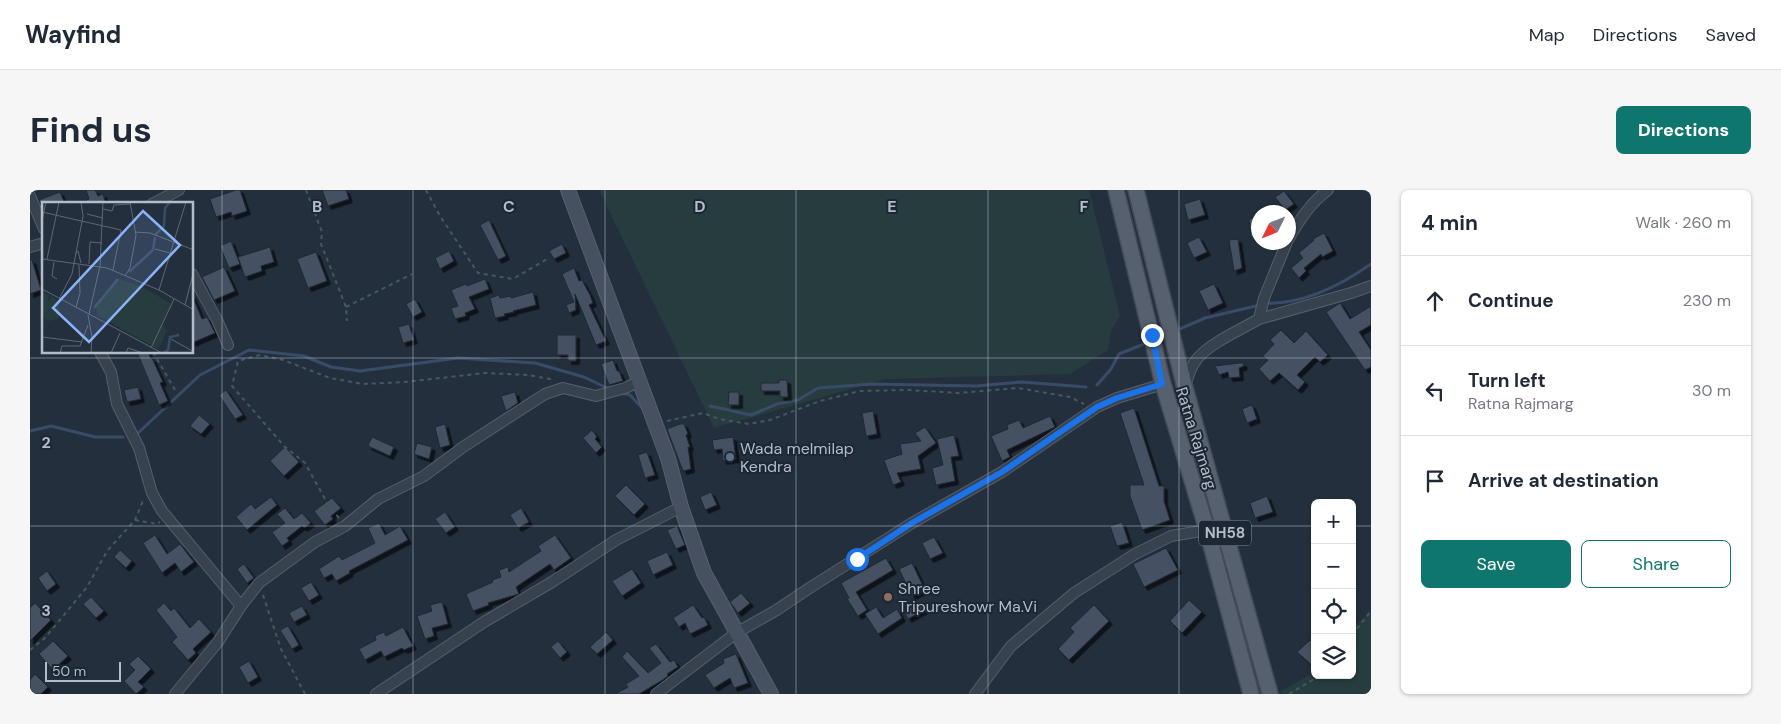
<!DOCTYPE html>
<meta charset="utf-8">
<style>
body{margin:0;font-family:"DM Sans",sans-serif;background:#f6f6f7;color:#1f2937}
.controls{position:absolute;right:15px;bottom:15px;display:grid;overflow:hidden;border-radius:8px;box-shadow:0 1px 4px #0004}
.controls button{width:45px;height:45px;display:grid;place-items:center;padding:0;border:0;border-bottom:1px solid #e0e1e3;background:#fff;color:#1f2937;font:25px sans-serif}
.compass{position:absolute;left:1221px;top:15px;width:45px;height:45px;border-radius:50%;background:#fff;box-shadow:0 1px 4px #0004;rotate:227deg}
.scale{position:absolute;left:15px;bottom:12px;width:76px;box-sizing:border-box;padding-left:5px;border:2px solid #b4bcc9;border-top:0;font-size:14px;line-height:18px;white-space:nowrap;color:#b4bcc9;-webkit-text-stroke:4px #1d2633;paint-order:stroke}
.stop{position:absolute;width:15px;height:15px;margin:-11px;border:4px solid #1a73e8;border-radius:50%;background:#fff}
.stop.end{background:#1a73e8;border-color:#fff;box-shadow:0 1px 5px #0008}
.list{margin:0;padding:0;list-style:none}
h2{display:flex;justify-content:space-between;align-items:center;height:65px;margin:0;padding:0 20px;font-size:21px}
h2 small{font-size:16px;font-weight:400;color:#747a83}
.list li{display:grid;grid-template-columns:32px 1fr auto;gap:15px;align-items:center;box-sizing:border-box;height:90px;padding:0 20px;border-top:1px solid #e0e1e3}
.list b{display:block;font-size:19px;white-space:nowrap}
.list p{margin:0;font-size:16px;white-space:nowrap;color:#747a83}
.list em{font-size:16px;font-style:normal;color:#747a83}
.actions{display:flex;gap:10px;padding:15px 20px}
.actions a{flex:1;padding:11px 0;border:1px solid #0f766e;border-radius:8px;text-align:center;font-size:18px;color:#0f766e}
.actions .main{background:#0f766e;color:#fff}
.icon{flex:none;width:28px;height:28px;fill:none;stroke:currentColor;stroke-width:2;stroke-linecap:round;stroke-linejoin:round}
.map{position:relative;flex:none;width:1341px;height:504px;overflow:hidden;border-radius:8px}
header{display:flex;align-items:center;gap:30px;box-sizing:border-box;height:70px;padding:0 25px;background:#fff;border-bottom:1px solid #e0e1e3}
header strong{font-size:24px}
nav{display:flex;gap:28px;margin-inline-start:auto;font-size:18px}
.intro{display:flex;align-items:center;justify-content:space-between;box-sizing:border-box;height:120px;padding:0 30px}
h1{margin:0;font-size:35px}
.button{padding:12px 22px;border-radius:8px;background:#0f766e;color:#fff;font-size:18px;font-weight:700}
main{display:flex;gap:30px;padding:0 30px}
aside{flex:1;background:#fff;border-radius:8px;box-shadow:0 1px 4px #0004}
.map>svg:first-child{display:block}
.green{fill:#263c3f}
.lines{fill:none;stroke-linecap:round;stroke-linejoin:round}
.stream{stroke:#394c67;stroke-width:3}
.building{fill:#455162;stroke:#1f2835;filter:url(#shadow)}
.street-casing{stroke:#565f6c;stroke-width:12}
.secondary-casing{stroke:#565f6c;stroke-width:16}
.primary-casing{stroke:#414a57;stroke-width:18}
.path{stroke:#44595c;stroke-width:2;stroke-dasharray:4 4;stroke-linecap:butt}
.street{stroke:#38414e;stroke-width:10}
.secondary{stroke:#465061;stroke-width:14}
.primary{stroke:#56606e;stroke-width:15}
.route{stroke:#1a73e8;stroke-width:6}
.grid{fill:none;stroke:#b4bcc9;stroke-width:1;stroke-opacity:0.55}
.service-dot{fill:#5c6f8a;stroke:#1d2633;stroke-width:2}
.education-dot{fill:#8d6e63;stroke:#1d2633;stroke-width:2}
.labels{text-anchor:middle;stroke-width:4;stroke-linejoin:round;paint-order:stroke}
.shield{fill:#1d2633;stroke:#878f9c;stroke-width:1}
.shield-label{font-size:15px;font-weight:bold;fill:#b4bcc9}
.street-label{font-size:16px;fill:#b4bcc9;stroke:#1d2633}
.poi-label{font-size:16px;fill:#b4bcc9;stroke:#1d2633;text-anchor:start}
.inset-river{fill:none;stroke:#394c67;stroke-width:2.5}
.inset-road{fill:none;stroke:#5e6776;stroke-width:1}
.view{fill:#8ab4f8;fill-opacity:0.15;stroke:#8ab4f8;stroke-width:2.5}
.inset-edge{fill:none;stroke:#b4bcc9;stroke-width:2.5}
.grid-label{font-size:16px;text-anchor:middle;font-weight:bold;fill:#b4bcc9;stroke:#1d2633;stroke-width:4;stroke-linejoin:round;paint-order:stroke}
</style>
<header>
<strong>Wayfind</strong>
<nav><a>Map</a><a>Directions</a><a>Saved</a></nav>
</header>
<div class="intro"><h1>Find us</h1><a class="button">Directions</a></div>
<main>
<div class="map">
<svg width="1341" height="504" viewBox="0 0 1341 504">
<defs>
<filter id="shadow"><feDropShadow dx="3.5" dy="3.5" stdDeviation="0" flood-color="#0009"/></filter>
</defs>
<rect width="100%" height="100%" fill="#242f3e"/>
<path class="green" d="M569,0H1059L1090,126L1081,141L1078,160L1040,184L856,189L684,238Z
M1341,420V504H1252L1251,501L1285,482V485H1322V440Z"/>
<g class="lines">
<path class="stream" d="M1236,113C1274,115 1311,95 1341,74
M1145,141L1175,128L1230,115
M1067,195L1081,179L1089,164L1119,152
M590,203L600,205L614,220
M680,216L721,225L747,214L768,210L788,198L842,194L946,196L992,192L1056,197
M0,241L21,236L65,247H93
M107,244L170,185L219,160L274,166L301,177L330,181L428,168L505,173L554,187L579,199"/>
</g>
<path class="building" d="M56,0H65L68,6L73,4L76,14H48L59,9Z
M206,0H210L217,21L202,26L201,22L186,27L180,9Z
M292,0H316L319,9L298,16Z
M1254,1L1264,14L1255,20L1245,7Z
M30,2L35,14H11L9,10Z
M1170,9L1175,25L1158,30L1154,14Z
M1228,27V46L1221,47L1219,29Z
M459,30L476,66L468,70L450,35Z
M1294,43L1303,61L1292,67L1291,64L1274,78L1276,81L1269,88L1261,78L1273,68L1269,63L1284,50L1283,49Z
M1169,47L1177,62L1164,68L1157,53Z
M1208,49L1212,78L1204,81L1199,50Z
M201,51L210,74L199,78L190,56Z
M532,54L536,63L524,69L519,61Z
M240,57L244,72L231,76L232,81L215,87L208,67Z
M419,61L424,71L410,79L405,68Z
M286,62L297,91L278,98L267,69Z
M0,70H2L11,100L0,104Z
M194,77L205,101L184,110L172,87Z
M544,78L549,91L552,90L560,105L563,113L559,115L576,151L566,155L545,104L546,120L539,123L536,115L544,112L532,84Z
M455,89L459,99L439,107L445,119L435,123L436,126L425,129L421,118L428,116L421,100L436,94L437,96Z
M1184,94L1193,113L1178,120L1169,101Z
M503,102L506,115L483,121L484,122L474,124L475,126L465,128L460,108L469,105L470,108L481,106V108Z
M162,105L172,129L177,127L185,143L162,153Z
M385,109L392,122L383,127L376,114Z
M1310,113L1320,129L1341,116V135L1329,142L1341,160V177L1335,180L1296,122Z
M379,134L384,150L373,153L368,137Z
M1251,140L1264,153L1276,141L1298,165L1290,172L1285,167L1267,185L1275,192L1268,200L1249,183L1240,191L1229,179L1238,170L1233,166L1244,154L1240,150Z
M527,145H546V171H538V165H527Z
M107,162H118L121,169L122,168L133,192L130,193L138,211L129,215Z
M583,170L587,181H589L593,191L579,195L571,174Z
M1209,173H1213L1214,176L1209,178L1210,187L1199,188L1198,182L1189,185L1185,176Z
M749,190H757L758,207H750V201H731V193H749Z
M108,197L111,209L97,212L94,200Z
M196,200L213,225L205,229L189,205Z
M485,202L488,213L476,221L471,206Z
M699,202H709V215H698Z
M1222,215L1227,229L1217,233L1212,219Z
M1104,218L1129,296H1134V311L1140,330L1112,340L1100,306V295H1114L1090,223Z
M843,221L847,244L836,246L832,223Z
M169,225L180,234L171,244L160,236Z
M1020,226L1025,237L977,260L980,267L972,271L961,246L978,239L977,235L989,230L993,238Z
M415,234L420,255L410,258L405,237Z
M650,234H654L658,244L656,245L660,257H658L661,279L653,281L637,239Z
M895,237L906,253L888,266L891,279L867,283L871,292L863,295L854,270L872,264L870,254L891,251L885,243Z
M562,240L567,247L565,249L572,257L566,263L553,248Z
M924,245L929,266L921,267L925,291L906,295L902,278L913,275L907,249Z
M342,247L364,257L360,266L338,256Z
M703,247L706,269L693,271L692,259L684,260L682,250Z
M387,253L402,257L399,269L384,264Z
M255,257L269,272L254,286L240,271Z
M617,262L625,285L615,288L608,265Z
M596,295L615,314L604,325L585,306Z
M681,302L687,315L675,320L670,307Z
M1237,306L1243,322L1225,328L1220,313Z
M241,307L247,315L217,340L206,327L221,314L225,319Z
M302,308L311,318L301,326L303,329L295,335L284,321Z
M255,318L264,329L272,323L281,333L274,338L272,336L257,348L259,351L252,356L242,342L255,333L247,324Z
M491,318L499,332L488,338L480,325Z
M415,322L425,337L416,343L405,329Z
M1092,332L1099,353L1087,356L1080,336Z
M349,333L355,345L370,336L378,350L319,381L320,383L306,391L302,384L294,388L289,379L309,366L312,370L345,353L338,338Z
M647,336L655,355L646,359L637,340Z
M125,345L137,364L150,354L164,372L151,382L145,373L132,383L113,353Z
M525,345L541,368L524,380L520,374L486,397L489,404L458,413L459,415L443,421L436,404L463,392L462,390L471,387L469,380L478,377L479,382L511,361L508,356Z
M904,347L913,363L900,369L892,353Z
M1136,358L1148,380L1114,397L1103,374Z
M90,360L102,371L96,378L84,367Z
M637,362L643,375L623,385L617,371Z
M856,368L863,380L826,402L837,420L828,426L817,409L819,408L811,393Z
M882,373L895,400L882,406L869,379Z
M214,374L224,388L217,393L207,379Z
M602,379L611,393L592,406L582,391Z
M17,381L26,394L17,401L8,388Z
M281,392L289,405L279,411L271,398Z
M711,403L720,413L708,423L700,412Z
M61,407L74,421L66,428L53,414Z
M1159,410L1172,422L1152,443L1140,431Z
M891,411L896,419L878,429L874,421Z
M412,412L418,434L402,438L404,446L395,449L387,426L402,421L400,415Z
M5,413L21,430L0,451V418Z
M134,413L141,421L144,418L160,438L169,429L181,442L163,459L166,463L158,470L142,452L147,447L126,420Z
M663,415L672,428L674,427L678,435L660,444L655,433L649,437L643,428Z
M1064,415L1079,431L1039,470L1028,459L1044,442L1040,438Z
M272,416L277,425L264,432L259,423Z
M846,417L853,428L867,419L872,428L848,444L835,424Z
M258,436L269,455L262,459L250,440Z
M373,437L383,456L374,460L372,458L354,467L351,461L335,470L329,459L346,450L345,446L354,442L356,446Z
M576,442L583,450L567,464L560,457Z
M1280,450L1285,455V478L1267,462Z
M23,451L38,466L23,480L9,464Z
M528,451L537,462L530,468L521,457Z
M626,454L640,472L644,470L648,477L637,484L638,486L631,491L609,504H585L598,497L596,494L609,486L592,467L597,461L618,483L631,473L619,458Z
M706,464L718,493L704,498L700,488L684,498L675,485L694,473L693,469Z
M108,466L121,479L108,492L114,497L106,504L94,491L105,480L99,474Z
M219,471L228,487L218,493L209,477Z
M5,484L18,497L11,504H0V490Z"/>
<g class="lines">
<g class="street-casing">
<path id="street" d="M0,6L14,39
M122,14L149,0
M1258,50C1269,31 1280,13 1298,0
M0,57L14,53
M162,84L187,130L198,155
M1229,129L1321,103L1341,96
M70,162L81,182L87,214L109,258L122,303L132,321L211,416
M1156,194C1158,186 1161,176 1167,169C1180,153 1210,140 1229,129L1234,108L1257,52
M145,504L188,452L211,416L229,393L285,352L315,336L348,309L394,286L433,257L515,204L533,198L566,206L595,198L610,191
M346,504L454,432L522,392L586,350L651,317
M626,504L706,443L745,421L781,397L882,333L972,282L1067,217L1087,208L1133,194
M945,504L981,456L1044,403L1105,364L1141,346L1177,340"/>
</g>
<g class="secondary-casing">
<path id="secondary" d="M538,0L638,268L651,317L674,383L741,504"/>
</g>
<g class="primary-casing">
<path id="primary" d="M1086,0L1133,194L1177,340L1221,504
M1106,0L1155,198L1240,504"/>
</g>
<path class="path" d="M276,0L292,42L291,54L316,117L317,131
M396,0L410,26L448,83L483,89L517,69
M316,117L382,84
M123,162L145,200
M637,231L673,223L689,229L719,234L740,230L790,211L830,201L879,200L928,203L988,198L1040,207L1054,214
M309,328L299,316L275,273L254,256L202,196L208,171L230,165L253,170L300,188L333,194L375,192L455,183L498,185L525,190
M105,330L127,334L130,332
M233,405L251,459L275,504
M1322,445L1341,421
M0,460L15,448L57,397L77,361L105,330L114,308
M1259,504L1291,485"/>
<use href="#street" class="street"/>
<use href="#secondary" class="secondary"/>
<use href="#primary" class="primary"/>
</g>
<g class="lines">
<path class="route" d="M827,369L882,333L972,282L1067,217L1087,208L1132,194L1122,145"/>
</g>
<path class="grid" d="M192,0V504M383,0V504M575,0V504M766,0V504M958,0V504M1149,0V504M0,168H1341M0,336H1285M1322,336H1341"/>
<circle class="service-dot" cx="700" cy="267" r="5"/>
<circle class="education-dot" cx="858" cy="407" r="5"/>
<g class="labels">
<rect class="shield" x="1169" y="330.5" width="52" height="25" rx="4"/>
<g class="shield-label">
<text x="1195" y="348">NH58</text>
</g>
<g class="street-label">
<text transform="translate(1167 248) rotate(73)" y="6">Ratna Rajmarg</text>
</g>
<g class="poi-label">
<text x="710" y="264">Wada melmilap<tspan x="710" dy="18">Kendra</tspan></text>
<text x="868" y="404">Shree<tspan x="868" dy="18">Tripureshowr Ma.Vi</tspan></text>
</g>
</g>
<g transform="translate(12 12)">
<rect width="151" height="151" fill="#242f3e"/>
<path d="M74,76L99,84L131,103L123,114L121,123L125,129L116,147L55,113L54,105ZM0,90L7,93L6,100L9,94L17,99V117L6,119L0,113Z" fill="#263c3f"/>
<path class="inset-river" d="M113,33L122,24L123,6L128,0M87,70L111,48L113,35M52,106L76,77M121,151L126,148L128,135L137,133"/>
<path class="inset-road" d="M61,7L70,9L72,3L88,2M0,10L79,28L71,68M45,12L61,16M0,19L4,0M93,30L108,31L152,48M113,47L128,51M33,52L36,49L39,61M0,57L65,66L117,88L152,108M5,57L17,0M12,60L10,74L15,77M47,62L48,40L60,41M83,74L88,66L94,33L88,0M0,87L120,151M117,88L144,0M17,97L30,72L41,14L39,0M143,103L152,68M34,105L38,91L37,63M47,112L58,64L61,0M46,113L50,135L49,151M0,135L40,140M129,137L152,150M109,146L132,97M18,151L20,144H38L46,123M69,151L78,131M84,151L86,146L101,151"/>
<path class="view" d="M101,9L138,43L47,140L11,106Z"/>
<rect width="151" height="151" class="inset-edge"/>
</g>
<g class="grid-label">
<text x="287" y="22">B</text>
<text x="479" y="22">C</text>
<text x="670" y="22">D</text>
<text x="862" y="22">E</text>
<text x="1054" y="22">F</text>
<text x="16" y="258">2</text>
<text x="16" y="426">3</text>
</g>
</svg>
<div class="controls">
<button>+</button>
<button>−</button>
<button><svg class="icon" aria-label="locate" viewBox="0 0 24 24"><circle cx="12" cy="12" r="6"/><path d="M12 2v4M12 18v4M2 12h4M18 12h4"/></svg></button>
<button><svg class="icon" aria-label="layers" viewBox="0 0 24 24"><path d="M12 4l9 5-9 5-9-5zM3 14l9 5 9-5"/></svg></button>
</div>
<svg class="compass" viewBox="-18 -18 36 36"><path d="M0-13l5 13h-10z" fill="#e53935"/><path d="M0 13l5-13h-10z" fill="#747a83"/></svg>
<div class="scale">50 m</div>
<div class="stop" style="left:827px;top:369px"></div>
<div class="stop end" style="left:1122px;top:145px"></div>
</div>
<aside>
<h2>4 min<small>Walk · 260 m</small></h2>
<ul class="list">
<li><svg class="icon" aria-label="ahead" viewBox="0 0 24 24"><path d="M12 20V5M6 11l6-6 6 6"/></svg><div><b>Continue</b></div><em>230 m</em></li>
<li><svg class="icon" aria-label="left" viewBox="0 0 24 24"><path d="M17 20v-9H6M10 6l-5 5 5 5"/></svg><div><b>Turn left</b><p>Ratna Rajmarg</p></div><em>30 m</em></li>
<li><svg class="icon" aria-label="arrive" viewBox="0 0 24 24"><path d="M6 21V4h12l-3 4 3 4H6"/></svg><div><b>Arrive at destination</b></div></li>
</ul>
<div class="actions"><a class="main">Save</a><a>Share</a></div>
</aside>
</main>
